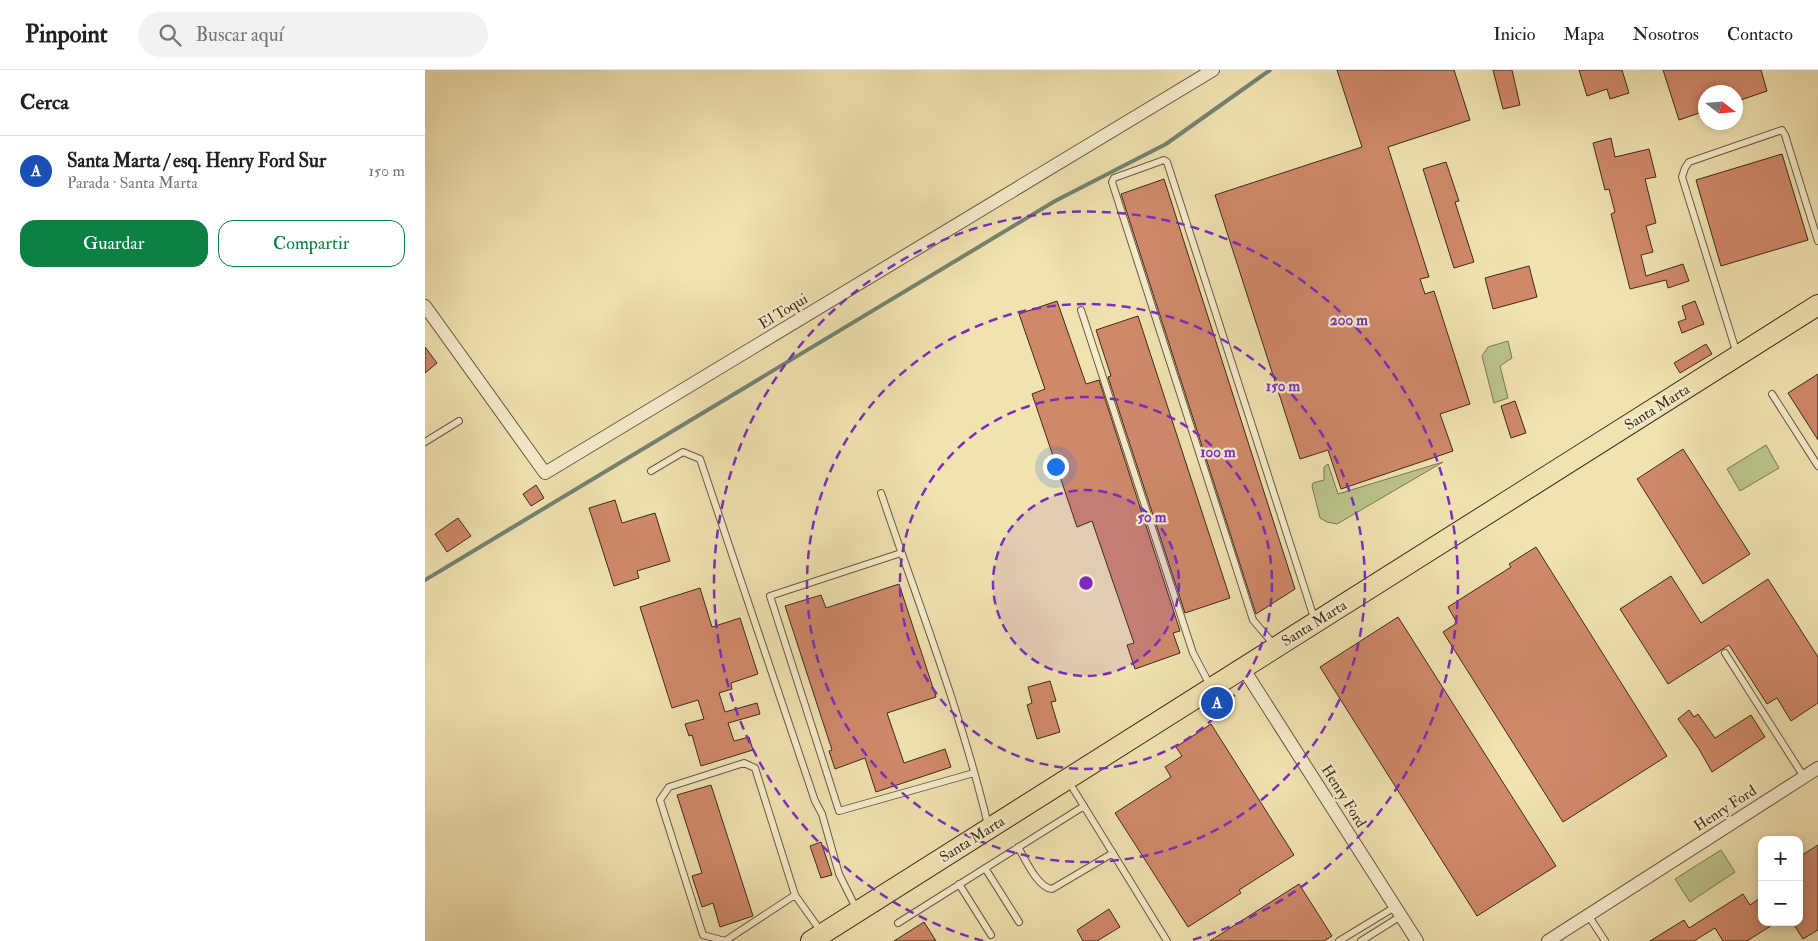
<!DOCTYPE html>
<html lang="es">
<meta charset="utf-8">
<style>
body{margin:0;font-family:"IM FELL Double Pica",serif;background:#f2f2f2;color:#202124}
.controls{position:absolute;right:15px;bottom:15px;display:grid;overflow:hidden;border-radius:10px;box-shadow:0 2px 8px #0003}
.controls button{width:45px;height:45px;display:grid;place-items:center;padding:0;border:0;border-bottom:1px solid #e0e0e0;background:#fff;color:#202124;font:25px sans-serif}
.compass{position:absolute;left:1273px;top:15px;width:45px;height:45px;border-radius:50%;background:#fff;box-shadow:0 2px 8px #0003;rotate:106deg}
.you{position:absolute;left:630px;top:396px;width:18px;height:18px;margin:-12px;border:4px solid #fff;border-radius:50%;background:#1a73e8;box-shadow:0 0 0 8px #1a73e833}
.badge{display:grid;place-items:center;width:32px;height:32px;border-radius:50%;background:#0b8043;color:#fff;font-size:16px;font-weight:700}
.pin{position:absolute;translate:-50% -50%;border:2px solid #fff;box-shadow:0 1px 5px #0006}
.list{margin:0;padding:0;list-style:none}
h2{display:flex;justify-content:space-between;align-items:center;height:65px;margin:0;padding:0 20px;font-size:21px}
h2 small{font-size:16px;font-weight:400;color:#757577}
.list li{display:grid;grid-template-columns:32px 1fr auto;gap:15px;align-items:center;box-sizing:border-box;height:70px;padding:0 20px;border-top:1px solid #e0e0e0}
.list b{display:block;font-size:19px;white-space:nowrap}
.list p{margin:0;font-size:16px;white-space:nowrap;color:#757577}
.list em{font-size:16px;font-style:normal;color:#757577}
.actions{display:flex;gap:10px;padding:15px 20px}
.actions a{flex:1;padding:11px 0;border:1px solid #0b8043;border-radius:15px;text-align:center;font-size:18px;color:#0b8043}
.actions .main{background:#0b8043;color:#fff}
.icon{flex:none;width:28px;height:28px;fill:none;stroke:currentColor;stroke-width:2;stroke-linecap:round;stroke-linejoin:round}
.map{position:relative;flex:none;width:1393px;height:871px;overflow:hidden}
header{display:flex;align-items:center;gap:30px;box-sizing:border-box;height:70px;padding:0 25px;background:#fff;border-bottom:1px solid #e0e0e0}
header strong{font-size:24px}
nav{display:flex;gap:28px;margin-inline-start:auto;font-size:18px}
.search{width:350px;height:45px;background:#f2f2f2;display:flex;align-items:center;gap:12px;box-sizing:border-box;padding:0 18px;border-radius:28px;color:#757577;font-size:19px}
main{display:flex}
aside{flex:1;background:#fff}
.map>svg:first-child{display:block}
.green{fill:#bbc38b;stroke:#7c7751}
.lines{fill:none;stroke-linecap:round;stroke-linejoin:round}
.stream{stroke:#748371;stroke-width:4}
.building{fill:#d0886b;stroke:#3c2b17}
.service-casing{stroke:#69593e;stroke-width:8}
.minor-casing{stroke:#69593e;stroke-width:14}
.primary-casing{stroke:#3c2b17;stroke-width:22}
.service{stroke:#f5eccc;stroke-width:6}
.minor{stroke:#f5eccc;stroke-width:12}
.primary{stroke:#f0e2b1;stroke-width:20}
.ring{fill:none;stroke:#7b2cbf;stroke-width:2.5;stroke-dasharray:9 6}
.labels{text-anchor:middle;stroke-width:4.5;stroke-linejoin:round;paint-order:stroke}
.street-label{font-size:15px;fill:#3c2b17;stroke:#f5eccc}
.centre{fill:#7b2cbf;stroke:#f5eccc;stroke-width:2.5}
.ring-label{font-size:15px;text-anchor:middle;font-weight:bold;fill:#7b2cbf;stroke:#f5eccc;stroke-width:4.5;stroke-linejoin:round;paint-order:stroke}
</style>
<header>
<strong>Pinpoint</strong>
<div class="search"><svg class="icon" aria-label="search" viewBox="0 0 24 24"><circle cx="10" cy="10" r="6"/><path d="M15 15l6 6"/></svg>Buscar aquí</div>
<nav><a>Inicio</a><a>Mapa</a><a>Nosotros</a><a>Contacto</a></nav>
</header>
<main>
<aside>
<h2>Cerca<small></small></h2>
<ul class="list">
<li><span class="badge" style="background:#1a4fb4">A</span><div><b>Santa Marta / esq. Henry Ford Sur</b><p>Parada · Santa Marta</p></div><em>150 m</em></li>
</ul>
<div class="actions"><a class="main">Guardar</a><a>Compartir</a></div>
</aside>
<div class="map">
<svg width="1393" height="871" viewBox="0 0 1393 871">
<rect width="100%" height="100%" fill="#f0e2b1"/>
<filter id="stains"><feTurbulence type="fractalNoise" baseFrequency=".004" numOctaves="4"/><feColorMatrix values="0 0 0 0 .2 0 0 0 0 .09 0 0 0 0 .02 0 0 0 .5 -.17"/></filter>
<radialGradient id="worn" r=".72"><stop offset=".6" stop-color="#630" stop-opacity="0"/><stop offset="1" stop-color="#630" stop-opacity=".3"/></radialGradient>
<path class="green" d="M1083,271L1087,288L1075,296L1083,328L1069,333L1057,286L1063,277Z
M1341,375L1354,398L1315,421L1302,399Z
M1018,392L912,454L902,452L895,448L887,416L888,413L899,410V397L903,394L913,424Z
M1296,780L1310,802L1265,832L1250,809Z"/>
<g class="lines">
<path class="stream" d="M0,510L630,131L741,74L845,0"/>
</g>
<path class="building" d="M912,0H1029L1045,50L963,77L1004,207L995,209L1000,224L1009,221L1045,334L1015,344L1028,381L916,419L903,380L875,389L790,125L937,77Z
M1068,0H1087L1095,35L1078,39Z
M1154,0H1197L1204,23L1185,29L1182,19L1162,26Z
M1238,0H1336L1342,21L1310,32V22H1280V41L1254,50Z
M1186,68L1190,87L1224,79L1231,107L1220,109L1231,153L1221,156L1228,182L1216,185L1221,206L1258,194L1264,211L1243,218L1241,210L1205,219L1186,144L1190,142L1184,119L1180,120L1168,73Z
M1357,84L1383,170L1296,196L1271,110Z
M1021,92L1034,131L1030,132L1049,192L1029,198L998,99Z
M739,109L870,519L831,544L696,124Z
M1104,196L1112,227L1068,239L1060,208Z
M632,231L661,314L674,310L755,561L748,563L755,583L710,599L702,575L709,573L667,451L652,457L607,324L620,319L594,244Z
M1270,231L1279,254L1257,263L1253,252L1261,249L1257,236Z
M713,246L805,528L760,543L683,307L686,306L671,260Z
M1281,274L1287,284L1255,303L1249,293Z
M0,277L12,293L0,303Z
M1393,304V370L1363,323Z
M1090,331L1101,363L1086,368L1076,336Z
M1258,379L1325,484L1278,514L1212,409Z
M111,415L119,428L106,436L98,424Z
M190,430L197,453L230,443L245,491L212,501L214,508L189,516L164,438Z
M33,448L46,466L22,482L10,464Z
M1111,477L1242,686L1138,752L1018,562L1032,553L1023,537L1086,497L1084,494Z
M1246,506L1276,553L1343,509L1393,587V633L1366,651L1352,628L1342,634L1304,575L1243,614L1195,539Z
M474,514L511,627L462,643L479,693L520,679L526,697L451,722L440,688L410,699L404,681L407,680L360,536L396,525L401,538Z
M275,518L287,557L315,548L333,604L306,613L307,619L294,623L300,642L332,633L335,644L303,653L309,671L324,667L328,680L276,696L267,665L264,666L260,654L279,649L273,630L247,638L215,537Z
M973,547L1131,796L1052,846L895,597Z
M625,611L631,631L626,632L635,662L612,669L602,635L607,633L603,617Z
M1264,640L1269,647L1273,644L1290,668L1326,645L1340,667L1287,702L1274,679L1253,649Z
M786,654L869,785L814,820L816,823L763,857L690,743L746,707L740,697L757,686L751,677Z
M286,715L328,846L295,857L288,833L277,837L267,806L277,803L252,725Z
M396,772L407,805L396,808L385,776Z
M1393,775V860L1378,869L1367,852H1374V787Z
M874,814L907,866L899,871H785Z
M1318,824L1325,835L1337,827V852H1352L1322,871H1298L1290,858L1269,871H1225L1259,850L1264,858Z
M684,839L695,857L672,871H658L652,860Z
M499,852L511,871H469Z"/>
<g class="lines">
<g class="service-casing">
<path id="service" d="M656,240L768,583L786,617
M1312,284L1257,107L1260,98L1264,92L1357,60L1360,65L1393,171
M1347,324L1393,396
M0,372L34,351
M226,401L258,382L275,389L390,731L397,744L414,804L432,840
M456,423C493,533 536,642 563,755
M476,483L345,526L414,741L549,703
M850,576L828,550L687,112L689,108L739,90L742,92L890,551
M1300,583L1379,707
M644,712L742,871
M593,777C600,789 613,818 627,819L688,783
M560,798L594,852
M534,814L566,865
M1163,845L1180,871
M473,853L659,736
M300,871L278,865L235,730L244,717L319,693L330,698L370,825L397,863
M300,871L370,825
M914,871L970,837
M936,871L976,846"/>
</g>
<g class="minor-casing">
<path id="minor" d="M0,236L120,403L788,0
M818,598L992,871
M1123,871L1393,698"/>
</g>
<g class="primary-casing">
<path id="primary" d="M386,871L1393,235"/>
</g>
<use href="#service" class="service"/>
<use href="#minor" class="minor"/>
<use href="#primary" class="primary"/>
</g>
<circle cx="661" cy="513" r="93" fill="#7b2cbf" fill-opacity=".12"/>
<g class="ring">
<circle cx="661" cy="513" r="93"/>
<circle cx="661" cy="513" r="186"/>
<circle cx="661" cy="513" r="279"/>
<path d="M558 871A372 372 0 1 1 764 871"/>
</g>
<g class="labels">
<g class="street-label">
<text transform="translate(358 241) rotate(-31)" y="5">El Toqui</text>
<text transform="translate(1232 337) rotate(-32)" y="5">Santa Marta</text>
<text transform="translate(889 553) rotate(-32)" y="5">Santa Marta</text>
<text transform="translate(919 726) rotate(58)" y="5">Henry Ford</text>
<text transform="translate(1300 738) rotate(-33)" y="5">Henry Ford</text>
<text transform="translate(547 769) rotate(-32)" y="5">Santa Marta</text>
</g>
</g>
<circle cx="661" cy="513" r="8" class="centre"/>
<g class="ring-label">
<text x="924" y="255">200 m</text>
<text x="858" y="321">150 m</text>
<text x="793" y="387">100 m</text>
<text x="727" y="452">50 m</text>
</g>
<rect width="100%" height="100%" filter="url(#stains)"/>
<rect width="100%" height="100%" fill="url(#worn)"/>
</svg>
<div class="controls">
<button>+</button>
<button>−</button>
</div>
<svg class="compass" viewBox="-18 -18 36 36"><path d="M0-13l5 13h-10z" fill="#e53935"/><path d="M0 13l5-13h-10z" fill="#757577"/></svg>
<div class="you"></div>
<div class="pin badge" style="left:792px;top:633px;background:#1a4fb4">A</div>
</div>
</main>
